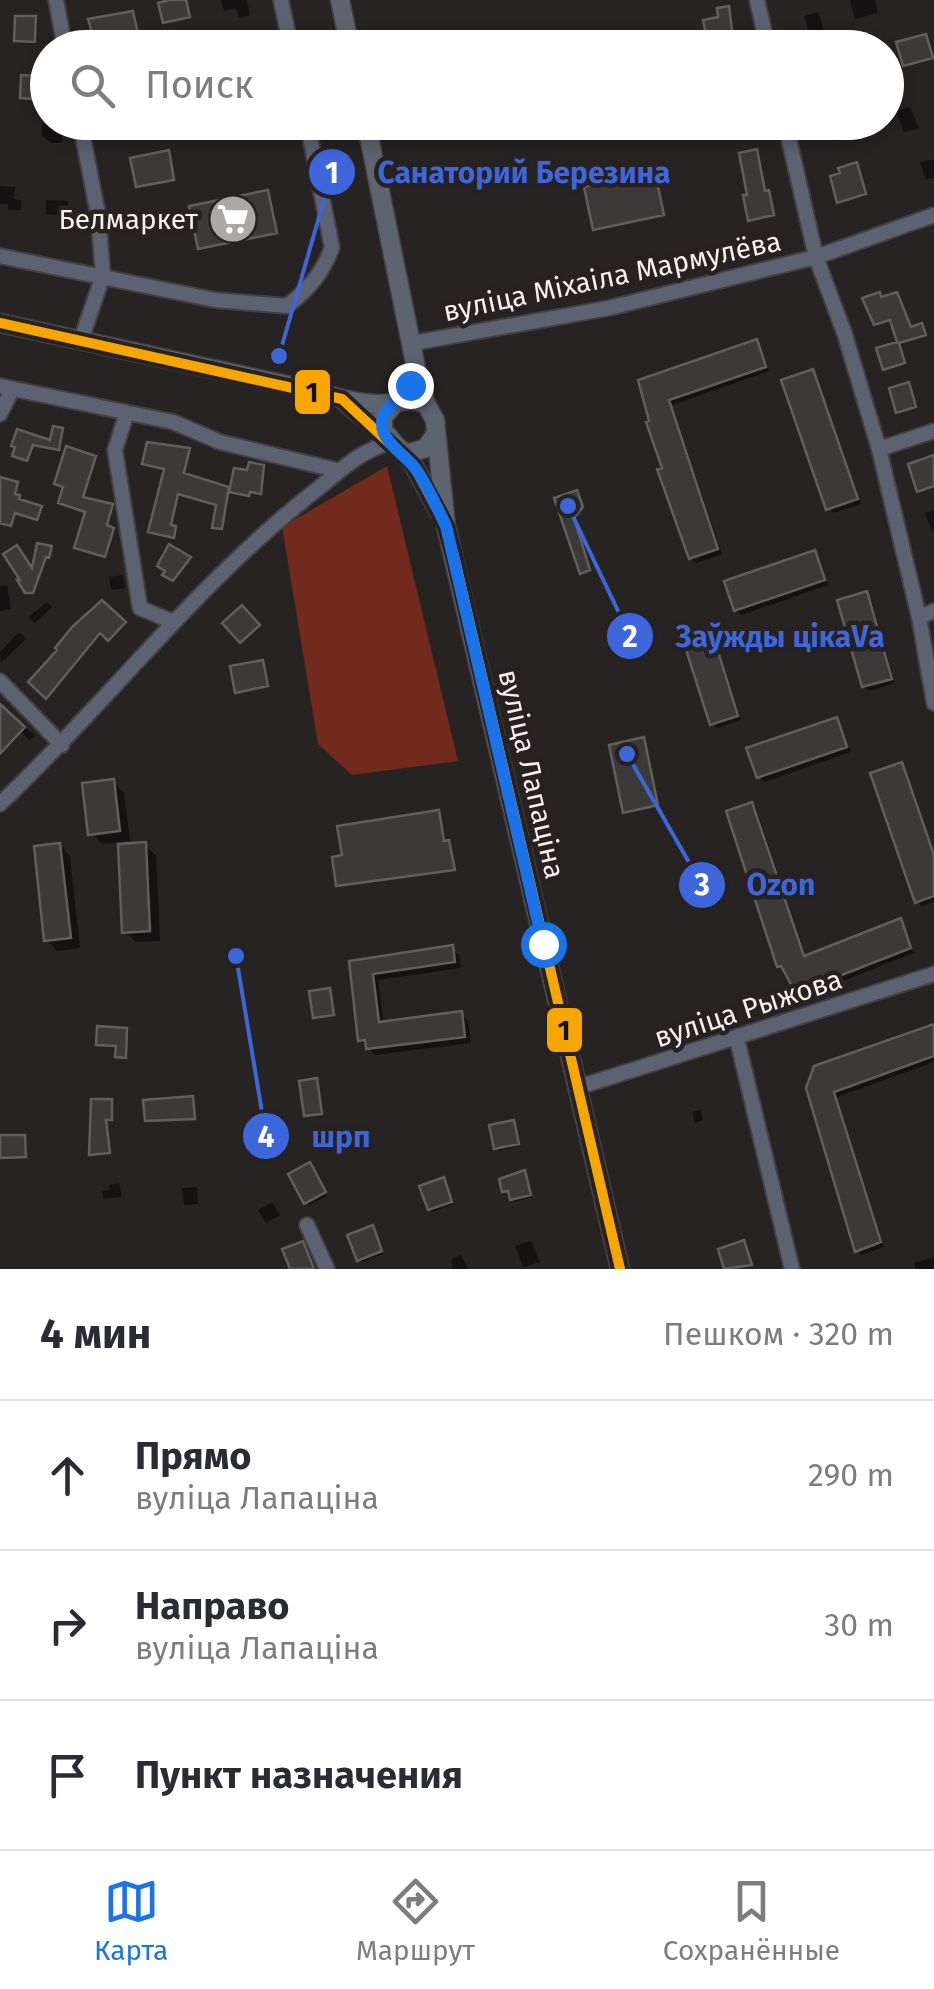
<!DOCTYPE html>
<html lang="ru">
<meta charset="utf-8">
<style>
body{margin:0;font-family:"Fira Sans",sans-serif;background:#f7f7f7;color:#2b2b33}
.stop{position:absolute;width:30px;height:30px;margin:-22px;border:8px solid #1a73e8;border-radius:50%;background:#fff}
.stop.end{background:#1a73e8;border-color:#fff;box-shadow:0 2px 10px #0008}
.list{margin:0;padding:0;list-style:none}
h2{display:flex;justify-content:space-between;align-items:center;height:130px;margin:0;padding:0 40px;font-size:42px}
h2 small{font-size:32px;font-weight:400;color:#7c7c81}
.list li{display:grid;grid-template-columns:65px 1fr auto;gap:30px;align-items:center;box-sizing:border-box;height:150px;padding:0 40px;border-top:2px solid #e1e1e2}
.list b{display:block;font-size:38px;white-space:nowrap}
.list p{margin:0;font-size:32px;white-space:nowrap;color:#7c7c81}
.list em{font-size:32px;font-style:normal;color:#7c7c81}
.icon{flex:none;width:55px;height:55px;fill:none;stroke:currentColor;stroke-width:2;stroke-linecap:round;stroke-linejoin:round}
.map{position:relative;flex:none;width:934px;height:1269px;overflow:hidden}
.search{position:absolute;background:#fff;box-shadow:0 5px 15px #0003;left:30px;right:30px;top:30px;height:110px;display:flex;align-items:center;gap:25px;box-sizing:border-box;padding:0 35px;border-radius:55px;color:#7c7c81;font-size:38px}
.sheet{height:580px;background:#fff}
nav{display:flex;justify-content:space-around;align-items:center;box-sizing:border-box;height:140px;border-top:2px solid #e1e1e2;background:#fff;font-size:28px;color:#7c7c81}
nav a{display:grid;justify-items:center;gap:5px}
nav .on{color:#1a73e8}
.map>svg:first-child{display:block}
.green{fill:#712a1c}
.shadow{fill:#0007}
.building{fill:#3c3a39;stroke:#615f5e;stroke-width:2.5}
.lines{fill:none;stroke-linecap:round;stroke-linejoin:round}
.minor-casing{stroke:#424040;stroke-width:18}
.major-casing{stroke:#424040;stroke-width:21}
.minor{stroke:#5c6271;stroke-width:14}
.major{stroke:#5d636f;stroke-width:18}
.bus-1-casing{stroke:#272221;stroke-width:18}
.bus-1{stroke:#f7a600;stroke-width:10}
.route{stroke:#1a73e8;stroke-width:12}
.labels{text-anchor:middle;stroke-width:9;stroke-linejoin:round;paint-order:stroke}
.poi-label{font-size:28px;fill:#f3f0ef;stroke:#272221;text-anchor:end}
.street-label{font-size:28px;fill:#f3f0ef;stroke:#272221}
.leader{fill:none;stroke:#3d66db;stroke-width:4}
.callout-dot{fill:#3d66db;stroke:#272221;stroke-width:4}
.mark-label{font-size:30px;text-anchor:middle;font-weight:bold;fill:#fff}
.callout-label{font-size:30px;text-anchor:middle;font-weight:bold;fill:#3d66db;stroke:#272221;stroke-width:9;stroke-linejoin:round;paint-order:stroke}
.line-badge{stroke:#272221;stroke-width:4}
.pale-badge-label{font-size:28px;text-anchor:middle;font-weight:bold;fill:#111}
</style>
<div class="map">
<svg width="934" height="1269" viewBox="0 0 934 1269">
<rect width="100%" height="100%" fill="#262322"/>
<path class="green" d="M387,466L458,761L352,775L318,744L282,527Z"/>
<path class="shadow" d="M221,0H247L250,15L239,18L236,8L224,11Z
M850,0H875L878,13L855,19Z
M818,12L824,30L810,34L804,16Z
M35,19L38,21L37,44L19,43L16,40Z
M910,107L919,128L904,132L896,111Z
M728,122H751L752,124L730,128Z
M42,123L62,126V143H51L42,136Z
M845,123L849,138L835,141L831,126Z
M934,159V178L926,180L920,162Z
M0,186L15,187L14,199L21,200V210H8V204H0Z
M46,200L68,201V216L46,214Z
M756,342L769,371L672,405L722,554L696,563L691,558L641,381Z
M812,372L817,377L861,504L833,513L829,508Z
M934,510V531H932L925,513Z
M814,553L828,585L741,615L737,610Z
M123,575L125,588L111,590L109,577Z
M7,585L11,609L0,611V586Z
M866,594L871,599L895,683L869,691L864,686Z
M47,602L52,607L35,623L29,617Z
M102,603L125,625L110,640L101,631L48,698L31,682Z
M710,631L715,636L741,720L717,728L712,723Z
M19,632L26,639L1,663L0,652Z
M0,707L35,736L30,741L22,732L0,757Z
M836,720L851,752L764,782L759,777Z
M901,765L906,770L934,851V902L922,906L917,902Z
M113,782L124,793L130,841L102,844L91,833Z
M752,805L757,810L806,958L900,921L914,953L812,993L801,992L779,965Z
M59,845L70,856L80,948L57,951L47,940Z
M145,845L156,856L160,941L136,942L125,932Z
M452,948L459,955L461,968L378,980L384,1024L461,1014L468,1021L471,1043L375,1055L360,1040L350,969Z
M934,1026V1062L837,1097L884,1247L862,1255L857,1250L816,1068Z
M701,1110L703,1120L695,1123L692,1112Z
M513,1122L520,1146L499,1151L497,1148Z
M312,1168L327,1196L309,1205L306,1203Z
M524,1173L532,1197L515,1202L511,1193L504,1191Z
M119,1183L122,1197L103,1199L102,1191L109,1190V1185Z
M446,1183L453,1204L432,1212L430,1209Z
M197,1187L198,1204L184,1205L182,1188Z
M272,1202L280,1215L266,1223L258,1210Z
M375,1231L383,1254L362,1262L359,1260Z
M531,1241L540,1262L523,1267L515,1246Z
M461,1255L468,1269H449L453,1267L451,1259Z
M934,1257V1269H916L914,1263Z"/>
<path class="building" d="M169,0H186L190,17L163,23L158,3Z
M729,6L733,38L708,44L703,20L718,17L717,8Z
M133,11L141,48H129L125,32L94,40L88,19Z
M15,16H36L35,42L14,41Z
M926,34L933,58L903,66L896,42Z
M21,75L48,77L47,100L20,98Z
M757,149L765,191L769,190L774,215L748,221L743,195H747L739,153Z
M169,150L174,180L136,187L130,158Z
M857,162L866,194L837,203L830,176L840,173L838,168Z
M655,172L664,215L593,230L584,187Z
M268,190L277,233L198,249L189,206Z
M880,292L881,297L897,292L911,327L922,323L926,335L899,343L905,363L883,370L876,348L897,342L890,320L874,325L862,298Z
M757,339L766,367L669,400L718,549L689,559L657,469L662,468L646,422L649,421L638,380Z
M813,369L858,499L826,510L781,380Z
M909,382L916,407L896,413L889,388Z
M53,426L63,428L59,450L33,445L27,461L12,456L15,447L11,446L17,429L50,440Z
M147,442L190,448L184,473L229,487L222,529L212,528L216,505L178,494L171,525L176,526L174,538L148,532L164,469L142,464Z
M66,446L96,456L83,497L113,504L107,525L114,528L105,557L74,548L85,512L58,503L63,487L54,484Z
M934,455V486L917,492L908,464Z
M249,462L264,465L261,494L250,492L249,496L229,492L234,468L247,470Z
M0,477L18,482L15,494L20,495L19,499L42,506L37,520L15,513L11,526L0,523Z
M577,490L583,507L574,518L590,570L580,574L554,498Z
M37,543L52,546L49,558L46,557L33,593H25L17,580H20L3,554L17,545L32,568Z
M169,544L191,557L173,581L162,575L165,571L157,566Z
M815,550L825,580L734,611L724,581Z
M867,591L892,679L862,687L837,600Z
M102,600L126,622L108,641L100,633L46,699L28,682L57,650L55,648L72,627Z
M242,605L260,625L240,643L222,623Z
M711,628L738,716L710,725L682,637Z
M263,660L268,686L235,693L230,666Z
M0,704L25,727L0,754Z
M837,717L847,747L757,778L746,748Z
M644,737L658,805L623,813L609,745Z
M902,762L934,855V896L915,903L870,773Z
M114,779L120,831L88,835L82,783Z
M752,802L804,956L901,918L911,948L806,989L793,988L781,966L777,967L726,811Z
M439,810L444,841L449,840L455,870L336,886L332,857L342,855L337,826Z
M146,842L150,931L122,933L118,844Z
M60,843L71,938L44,941L34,846Z
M453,945L455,962L373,974L379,1022L462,1011L465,1037L366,1049L365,1040L358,1041L349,961Z
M330,988L334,1015L313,1018L309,991Z
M934,1024V1056L834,1092L881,1242L855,1252L806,1088L814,1066Z
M97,1026L127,1028L126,1058L115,1057L116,1046L96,1045Z
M317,1078L322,1114L304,1116L299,1081Z
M193,1096L195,1119L145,1121L143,1100Z
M91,1099H112V1120H106L110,1153L89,1155Z
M514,1120L519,1144L494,1149L489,1125Z
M0,1135H25L26,1157L0,1158Z
M310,1162L326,1192L304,1204L288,1174Z
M525,1170L531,1195L510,1200L508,1191L502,1192L499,1179Z
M444,1177L452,1202L428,1210L419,1186Z
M373,1225L382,1251L357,1261L347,1235Z
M744,1240L752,1265L724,1269L718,1249Z
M303,1241L314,1269H290L282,1249Z"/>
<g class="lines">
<g class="minor-casing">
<path id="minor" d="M56,0L65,48
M281,0L291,48
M757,0L768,48
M80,122L98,214L103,275L81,340
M785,122L816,257L845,335L879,449L919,617L934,703
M0,256L215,300L287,306C308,290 324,272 332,247L307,122
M413,343L609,308L816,257L934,215
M0,386L173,422L220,442L340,471
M0,414L12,390
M126,415L115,450L140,608L171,621
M879,449L934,431
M919,617L934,611
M0,681L62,745
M0,804C108,702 197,583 315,491C341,470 358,452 391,442
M737,1039L792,1269
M576,1088L934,974
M307,1225L327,1269"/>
</g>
<g class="major-casing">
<path id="major" d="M340,0L350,48
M366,122L416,368L426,404L435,420L446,526L620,1269
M0,323L310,390C332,396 353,403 376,404C395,405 408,397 426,404
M343,400L406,454L426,448L434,436
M396,402L383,417V430L414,466L439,512"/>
</g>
<use href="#minor" class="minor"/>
<use href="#major" class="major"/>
<g class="bus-1-casing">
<path id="bus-1" d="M0,323L342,399L414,466L446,526L455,560L620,1269"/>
</g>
<use href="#bus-1" class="bus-1"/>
</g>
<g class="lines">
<path class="route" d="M410,385C403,397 382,408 382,423C381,441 405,455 415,468C428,486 436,506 446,526L543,944"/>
</g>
<defs>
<g id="supermarket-disc" transform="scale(2.5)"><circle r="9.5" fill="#aba8a7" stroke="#272221"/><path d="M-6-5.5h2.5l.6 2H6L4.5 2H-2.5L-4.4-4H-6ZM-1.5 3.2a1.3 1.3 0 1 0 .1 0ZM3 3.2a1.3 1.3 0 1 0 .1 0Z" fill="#fff"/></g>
</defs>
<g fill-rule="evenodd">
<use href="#supermarket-disc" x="233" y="219"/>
</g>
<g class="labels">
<g class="poi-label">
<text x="198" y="229">Белмаркет</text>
</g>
<g class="street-label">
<text transform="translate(612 276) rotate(-12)" y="10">вуліца Міхаіла Мармулёва</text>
<text transform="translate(532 774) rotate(77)" y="10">вуліца Лапаціна</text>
<text transform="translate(748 1008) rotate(-18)" y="10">вуліца Рыжова</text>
</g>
</g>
<path class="leader" d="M279 356L332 172M568 506L630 636M627 754L702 885M236 956L266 1136"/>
<g class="callout-dot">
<circle cx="279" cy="356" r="10"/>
<circle cx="568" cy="506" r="10"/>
<circle cx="627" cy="754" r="10"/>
<circle cx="236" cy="956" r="10"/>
<circle cx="332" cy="172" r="25"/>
<circle cx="630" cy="636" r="25"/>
<circle cx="702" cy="885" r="25"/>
<circle cx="266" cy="1136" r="25"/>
</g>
<g class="mark-label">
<text x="332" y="183">1</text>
<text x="630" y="647">2</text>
<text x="702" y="895">3</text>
<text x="266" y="1147">4</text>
</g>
<g class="callout-label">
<text x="524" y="183">Санаторий Березина</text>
<text x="780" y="647">Заўжды цікаVа</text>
<text x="781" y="895">Ozon</text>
<text x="341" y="1147">шрп</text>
</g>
<g class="line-badge">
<rect x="293" y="368" width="39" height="48" rx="10" fill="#f7a600"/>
<rect x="545" y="1006" width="39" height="48" rx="10" fill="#f7a600"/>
</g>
<g class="pale-badge-label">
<text x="312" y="402">1</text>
<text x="564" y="1040">1</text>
</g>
</svg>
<div class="stop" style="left:543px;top:944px"></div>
<div class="stop end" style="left:410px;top:385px"></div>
<div class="search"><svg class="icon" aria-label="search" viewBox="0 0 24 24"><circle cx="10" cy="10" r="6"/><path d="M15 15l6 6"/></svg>Поиск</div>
</div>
<section class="sheet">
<h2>4 мин<small>Пешком · 320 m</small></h2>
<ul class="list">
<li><svg class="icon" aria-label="ahead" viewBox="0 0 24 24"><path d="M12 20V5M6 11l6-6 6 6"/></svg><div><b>Прямо</b><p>вуліца Лапаціна</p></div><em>290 m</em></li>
<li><svg class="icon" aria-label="right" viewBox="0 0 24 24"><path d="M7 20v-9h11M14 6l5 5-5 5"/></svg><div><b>Направо</b><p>вуліца Лапаціна</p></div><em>30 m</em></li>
<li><svg class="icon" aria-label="arrive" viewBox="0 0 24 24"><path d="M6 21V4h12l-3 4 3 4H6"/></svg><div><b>Пункт назначения</b></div></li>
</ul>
</section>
<nav>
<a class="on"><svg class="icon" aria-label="map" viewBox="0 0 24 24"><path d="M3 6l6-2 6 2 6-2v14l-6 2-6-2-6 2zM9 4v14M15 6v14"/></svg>Карта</a>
<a><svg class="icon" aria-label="directions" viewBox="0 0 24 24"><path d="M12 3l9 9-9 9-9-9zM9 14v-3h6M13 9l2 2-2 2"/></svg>Маршрут</a>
<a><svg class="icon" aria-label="saved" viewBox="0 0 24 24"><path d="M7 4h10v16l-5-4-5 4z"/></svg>Сохранённые</a>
</nav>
